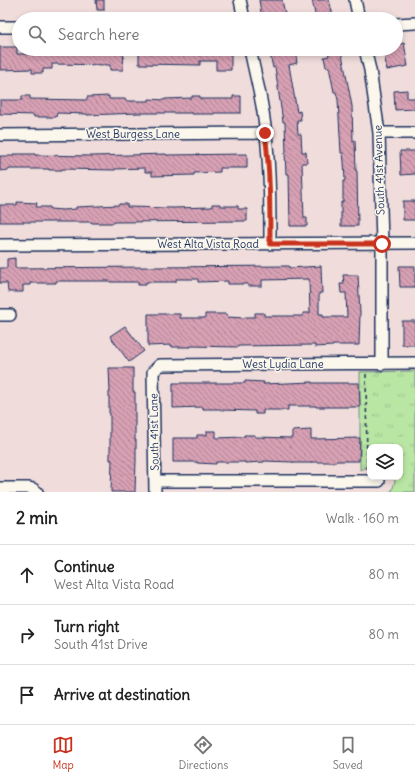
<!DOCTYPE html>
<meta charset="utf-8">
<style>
body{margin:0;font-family:Delius,sans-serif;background:#f2f2f2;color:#222}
.controls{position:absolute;right:12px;bottom:12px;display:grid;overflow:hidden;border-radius:8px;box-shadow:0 2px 6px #0003}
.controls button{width:36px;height:36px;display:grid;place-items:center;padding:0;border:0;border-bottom:1px solid #e0e0e0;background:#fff;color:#222;font:20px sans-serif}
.stop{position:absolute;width:12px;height:12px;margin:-9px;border:3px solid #c8321e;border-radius:50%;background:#fff}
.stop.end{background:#c8321e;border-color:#fff;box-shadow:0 1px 4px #0008}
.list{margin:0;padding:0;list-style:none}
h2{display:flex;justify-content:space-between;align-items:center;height:52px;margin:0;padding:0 16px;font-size:17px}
h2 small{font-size:13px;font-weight:400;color:#767676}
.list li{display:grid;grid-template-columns:26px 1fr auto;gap:12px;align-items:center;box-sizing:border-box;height:60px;padding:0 16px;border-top:1px solid #e0e0e0}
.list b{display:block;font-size:15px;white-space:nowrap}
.list p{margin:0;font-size:13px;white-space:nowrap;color:#767676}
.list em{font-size:13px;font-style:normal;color:#767676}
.icon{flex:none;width:22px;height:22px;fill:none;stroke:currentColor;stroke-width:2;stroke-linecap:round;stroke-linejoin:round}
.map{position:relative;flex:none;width:415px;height:492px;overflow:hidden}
.search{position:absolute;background:#fff;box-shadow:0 2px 6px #0003;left:12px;right:12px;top:12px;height:44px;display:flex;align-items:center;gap:10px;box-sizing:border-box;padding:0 14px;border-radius:22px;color:#767676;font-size:15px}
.sheet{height:232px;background:#fff}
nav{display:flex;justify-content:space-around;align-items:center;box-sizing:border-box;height:56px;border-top:1px solid #e0e0e0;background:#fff;font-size:11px;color:#767676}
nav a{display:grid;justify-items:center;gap:2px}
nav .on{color:#c8321e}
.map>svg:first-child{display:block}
.park{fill:url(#park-tufts);stroke:#6a8a81}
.building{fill:url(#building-back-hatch);stroke:#1b2f5e}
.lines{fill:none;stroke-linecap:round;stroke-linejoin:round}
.minor-casing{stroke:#1b2f5e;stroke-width:14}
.path{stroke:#1b2f5e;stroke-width:1.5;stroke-dasharray:4 3;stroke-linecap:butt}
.minor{stroke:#fbf7ec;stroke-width:11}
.route{stroke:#c8321e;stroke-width:5}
.labels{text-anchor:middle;stroke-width:3;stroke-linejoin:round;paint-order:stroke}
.street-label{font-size:11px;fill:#1b2f5e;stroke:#fbf7ec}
</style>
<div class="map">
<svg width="415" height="492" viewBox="0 0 415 492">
<defs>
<pattern id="park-tufts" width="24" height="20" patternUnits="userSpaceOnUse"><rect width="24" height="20" fill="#bae6a4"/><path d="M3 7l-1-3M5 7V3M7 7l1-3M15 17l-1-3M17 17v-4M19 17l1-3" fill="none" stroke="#9fc690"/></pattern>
<pattern id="building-back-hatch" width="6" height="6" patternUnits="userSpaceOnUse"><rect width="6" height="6" fill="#d7a0b3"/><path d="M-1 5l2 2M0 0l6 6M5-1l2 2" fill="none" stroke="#ae8395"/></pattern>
</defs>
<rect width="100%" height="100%" fill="#f0dddb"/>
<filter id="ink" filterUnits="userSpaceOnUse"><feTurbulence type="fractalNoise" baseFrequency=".025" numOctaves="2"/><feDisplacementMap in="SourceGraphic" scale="8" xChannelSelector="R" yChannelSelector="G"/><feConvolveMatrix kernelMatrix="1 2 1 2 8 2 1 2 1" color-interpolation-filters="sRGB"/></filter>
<g filter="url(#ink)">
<path class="park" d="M415,371V492H389L392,491L395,481L393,477H400V447H370V465L360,470V372Z"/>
<path class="building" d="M96,0H104V10H97Z
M259,0H282L286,19H262Z
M312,0H329L334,19H316Z
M404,43L408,66L387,70L383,49H396V45Z
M0,47H17V54H59L60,49H69V52L85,53V49H93V52L110,53V49H124L123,70H110V65L52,64V69H43V73H32V69L0,70Z
M139,49H149V53L170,52V49H231V70H216V61H200V65L139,64Z
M269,49H295L297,63L289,65L297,112L300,111L301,120H297L298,134H301L302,152H306L307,163H302L304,218H307V226H290L289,174H286L285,153H286L285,122H283L275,67L273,68Z
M327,49H341L352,106L353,141L355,140L356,171H357L358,226H341V202H343V181H345L344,162L343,153H341L338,100L336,92H334L329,67H326L324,57L329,56Z
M407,90V98H415V109L395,110L394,91Z
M22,96H30V99L87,100V97L109,96V99H126V101H149V99L165,100V99L192,98V96H200V99H233V96H241V113H214V114H192V113H139L87,115V114L57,113L56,117H34V115L0,114V100H22Z
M400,151H415V174L401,175Z
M13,154H35V155L92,156L166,154V155L247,154V168H220V172L194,173V175L152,176V172H145V168L115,169V170L62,169V170H49V169H9V170L0,171V156H13Z
M403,201H415V220H403Z
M17,202L37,203L36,207H50V209L63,210L76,209V207L119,205V204H127V207L173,208L212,207V204H220V206H238V209H247V221L114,222V223H92V222H0V205H17Z
M15,258V268L289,266V268L321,266L322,293H319V314H323V317H347L346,293H341L340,284H344L343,275H358L360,313L359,345H333V346L315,347V345L238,346V347L191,346V347H172V345L148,346V314H180V318H205V314H227V317L245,318V317H255V313H264V316H303V313H310L309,279L262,280V286H248V284H228V281L198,282V279H176V282H146V285H138V282H110V281H56V283H30V285H23V292H8L7,283H0V268H7V259Z
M399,266H415V287H400Z
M402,321H415V345H402Z
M125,326L144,351L129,362L110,336Z
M109,368H133V392H135V440H136V460L135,492H111L112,460H110V413H109V392H110Z
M245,381L264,382L263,384L312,382V383H359L360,407H316V406H288V410H263V414H255V411L221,410L220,409H203V407L173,408V383H245Z
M311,430V439L360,438L359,461H336V462H311V463H293V462L264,461V462L245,463V462H216V464L197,463V462H173V438H197V435H207V431H216V438L244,437V435H255V437L292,438V431Z"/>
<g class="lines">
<g class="minor-casing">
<path id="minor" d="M240,0L244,19
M355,0L359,19
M396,24L415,23
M0,27H19
M250,49C254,70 260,91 263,112C270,156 270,200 270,244
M365,49L370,70L379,133L382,244V364
M379,133H415
M0,135L265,133
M0,245L415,243
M0,315H10
M155,481H379
M0,488H29L33,489L37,492
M155,492L153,372L160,365L415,363"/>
</g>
<path class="path" d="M366,374L367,470"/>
<use href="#minor" class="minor"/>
</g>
</g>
<g class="lines" filter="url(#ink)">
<path class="route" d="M265,133C270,170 270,207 270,244H382"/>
</g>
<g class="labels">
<g class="street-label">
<text x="133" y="138">West Burgess Lane</text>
<text transform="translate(379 170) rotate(-92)" y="4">South 41st Avenue</text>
<text x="208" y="248">West Alta Vista Road</text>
<text x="283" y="368">West Lydia Lane</text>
<text transform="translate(154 432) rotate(-91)" y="4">South 41st Lane</text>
</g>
</g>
</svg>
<div class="controls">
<button><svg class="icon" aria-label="layers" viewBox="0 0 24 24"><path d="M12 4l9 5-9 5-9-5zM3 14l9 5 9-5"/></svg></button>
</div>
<div class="stop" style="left:382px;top:244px"></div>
<div class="stop end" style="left:265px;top:133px"></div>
<div class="search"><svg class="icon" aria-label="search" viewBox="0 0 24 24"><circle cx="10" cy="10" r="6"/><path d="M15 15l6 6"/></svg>Search here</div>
</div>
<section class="sheet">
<h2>2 min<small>Walk · 160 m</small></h2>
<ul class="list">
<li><svg class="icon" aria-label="ahead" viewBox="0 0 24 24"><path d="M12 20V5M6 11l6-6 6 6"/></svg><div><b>Continue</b><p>West Alta Vista Road</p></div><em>80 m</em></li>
<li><svg class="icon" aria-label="right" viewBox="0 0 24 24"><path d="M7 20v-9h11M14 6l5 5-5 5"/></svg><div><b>Turn right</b><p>South 41st Drive</p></div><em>80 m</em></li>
<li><svg class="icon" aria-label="arrive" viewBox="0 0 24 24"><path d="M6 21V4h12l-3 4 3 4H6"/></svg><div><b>Arrive at destination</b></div></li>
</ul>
</section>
<nav>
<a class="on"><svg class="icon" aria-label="map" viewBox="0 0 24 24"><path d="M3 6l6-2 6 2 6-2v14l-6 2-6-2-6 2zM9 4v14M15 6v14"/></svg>Map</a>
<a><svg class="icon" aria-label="directions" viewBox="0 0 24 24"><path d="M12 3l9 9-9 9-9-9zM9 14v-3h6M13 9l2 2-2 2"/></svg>Directions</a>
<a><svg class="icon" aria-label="saved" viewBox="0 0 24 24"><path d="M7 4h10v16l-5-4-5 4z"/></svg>Saved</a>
</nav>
